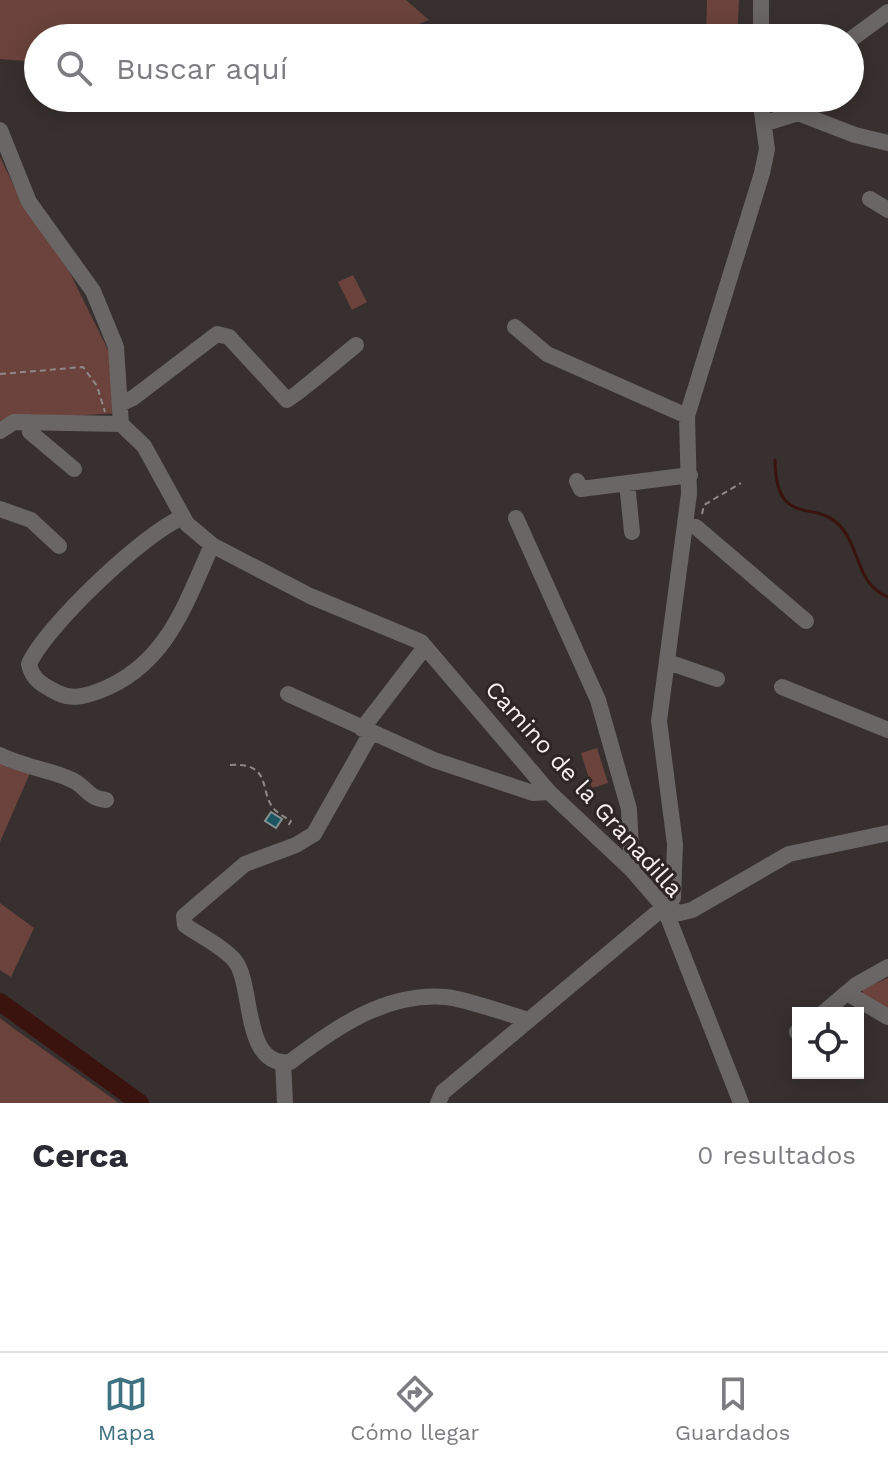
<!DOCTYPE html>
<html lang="es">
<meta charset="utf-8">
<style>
body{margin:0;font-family:"Work Sans",sans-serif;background:#f2f2f3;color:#2b2b33}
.controls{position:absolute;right:24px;bottom:24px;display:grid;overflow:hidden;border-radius:0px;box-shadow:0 4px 20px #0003}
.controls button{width:72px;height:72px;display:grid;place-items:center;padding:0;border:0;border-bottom:2px solid #e1e1e2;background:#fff;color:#2b2b33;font:40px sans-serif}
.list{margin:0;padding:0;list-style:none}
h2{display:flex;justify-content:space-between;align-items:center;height:104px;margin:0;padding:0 32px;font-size:34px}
h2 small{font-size:26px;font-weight:400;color:#7c7c81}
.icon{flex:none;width:44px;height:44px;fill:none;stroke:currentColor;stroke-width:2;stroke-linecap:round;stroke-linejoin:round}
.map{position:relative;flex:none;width:888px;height:1103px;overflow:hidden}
.search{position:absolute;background:#fff;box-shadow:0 4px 20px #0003;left:24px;right:24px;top:24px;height:88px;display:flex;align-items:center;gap:20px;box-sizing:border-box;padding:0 28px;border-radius:44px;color:#7c7c81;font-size:30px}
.sheet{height:248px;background:#fff}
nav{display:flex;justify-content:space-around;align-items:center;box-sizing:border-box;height:112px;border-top:2px solid #e1e1e2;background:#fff;font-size:22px;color:#7c7c81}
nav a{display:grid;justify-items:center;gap:4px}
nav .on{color:#3e7281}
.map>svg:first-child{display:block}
.green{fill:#6b433c}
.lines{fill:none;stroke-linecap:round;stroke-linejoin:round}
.stream{stroke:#3a130e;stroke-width:3}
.river{stroke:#3a130e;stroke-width:18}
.building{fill:#1a5662;stroke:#889193;stroke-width:2}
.path{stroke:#8e8887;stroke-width:2;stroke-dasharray:6 4;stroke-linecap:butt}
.minor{stroke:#696665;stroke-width:16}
.labels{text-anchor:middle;stroke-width:6;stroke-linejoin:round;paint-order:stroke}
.street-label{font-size:24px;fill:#f6f1f0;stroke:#2d2625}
</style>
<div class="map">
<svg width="888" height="1103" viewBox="0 0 888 1103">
<rect width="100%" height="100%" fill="#37302f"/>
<path class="green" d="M0,0H406L429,20L383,38H38V62L0,59Z
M707,0H739L737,38H706Z
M0,157L23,205L70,273L109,352L117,413L0,421Z
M353,275L367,302L352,310L338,282Z
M597,748L608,783L592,788L581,753Z
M0,760L30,773L0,842Z
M0,903L34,928L11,977L0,970Z
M888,978V1011L863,995V989Z
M0,1018L13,1028L119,1103H0Z"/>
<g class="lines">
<path class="stream" d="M775,460C776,531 816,497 841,527C861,550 856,584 888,597"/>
<path class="river" d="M0,1002L140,1103"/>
</g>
<path class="building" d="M271,812L282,819L276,828L265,821Z"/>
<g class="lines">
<path class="path" d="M0,374L83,367L97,386L105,412
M702,514L704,505L741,483
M230,765C274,762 258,793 275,810C279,814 286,818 291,821L288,826"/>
<path class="minor" d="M761,38V0
M850,40L888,12
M766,123L798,113L855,135L888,143
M0,130L29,202L93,291L116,347L121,424L144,446L187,524L212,545L310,596L421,642L549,792L632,870L664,907L741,1103
M870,199L888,210
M515,327L547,354L687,416
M120,404L133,398L217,334L229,337L287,400C292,399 346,353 356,345
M28,422L30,432L74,469
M0,431L14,422L121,424
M577,481L581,489L690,475
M627,483L632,532
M0,509L31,520L59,546
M183,517C144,533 46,626 29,664C32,680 44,686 58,693C72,700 85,696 99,691C166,666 185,605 212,545
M516,518L598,700L629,809L632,870
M686,525L696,527L806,621
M668,662L717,679
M782,687L888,730
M288,694L434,760L533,793L549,792
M362,729L425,647
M371,733L314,834L296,845L245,864L184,916L185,925C200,936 224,947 235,961C254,985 242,1068 290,1062C335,1028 385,992 446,997C466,999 507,1014 529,1020
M0,755C23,767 57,771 74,781C87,788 88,798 106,800
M664,907L673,898L675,844L659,721L689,494L687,416L762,173L767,149L760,98
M847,993L888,1017
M823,1013L856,985L888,967
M797,1032L798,1031
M283,1062L285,1103
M438,1103L443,1092L664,907L680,913L692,910L789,854L888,833"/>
</g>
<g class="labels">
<g class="street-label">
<text transform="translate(584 789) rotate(48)" y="8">Camino de la Granadilla</text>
</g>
</g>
</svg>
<div class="controls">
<button><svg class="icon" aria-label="locate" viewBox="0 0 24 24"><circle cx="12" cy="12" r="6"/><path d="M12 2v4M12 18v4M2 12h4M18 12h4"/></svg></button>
</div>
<div class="search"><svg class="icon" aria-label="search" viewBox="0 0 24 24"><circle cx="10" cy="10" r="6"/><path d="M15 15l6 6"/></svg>Buscar aquí</div>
</div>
<section class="sheet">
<h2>Cerca<small>0 resultados</small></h2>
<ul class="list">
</ul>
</section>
<nav>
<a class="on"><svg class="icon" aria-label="map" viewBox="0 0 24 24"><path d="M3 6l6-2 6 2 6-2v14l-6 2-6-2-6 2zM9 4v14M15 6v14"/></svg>Mapa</a>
<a><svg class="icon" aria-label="directions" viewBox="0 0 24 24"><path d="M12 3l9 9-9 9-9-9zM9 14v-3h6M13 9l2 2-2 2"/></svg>Cómo llegar</a>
<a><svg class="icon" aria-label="saved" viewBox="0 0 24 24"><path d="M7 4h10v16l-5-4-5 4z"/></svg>Guardados</a>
</nav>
